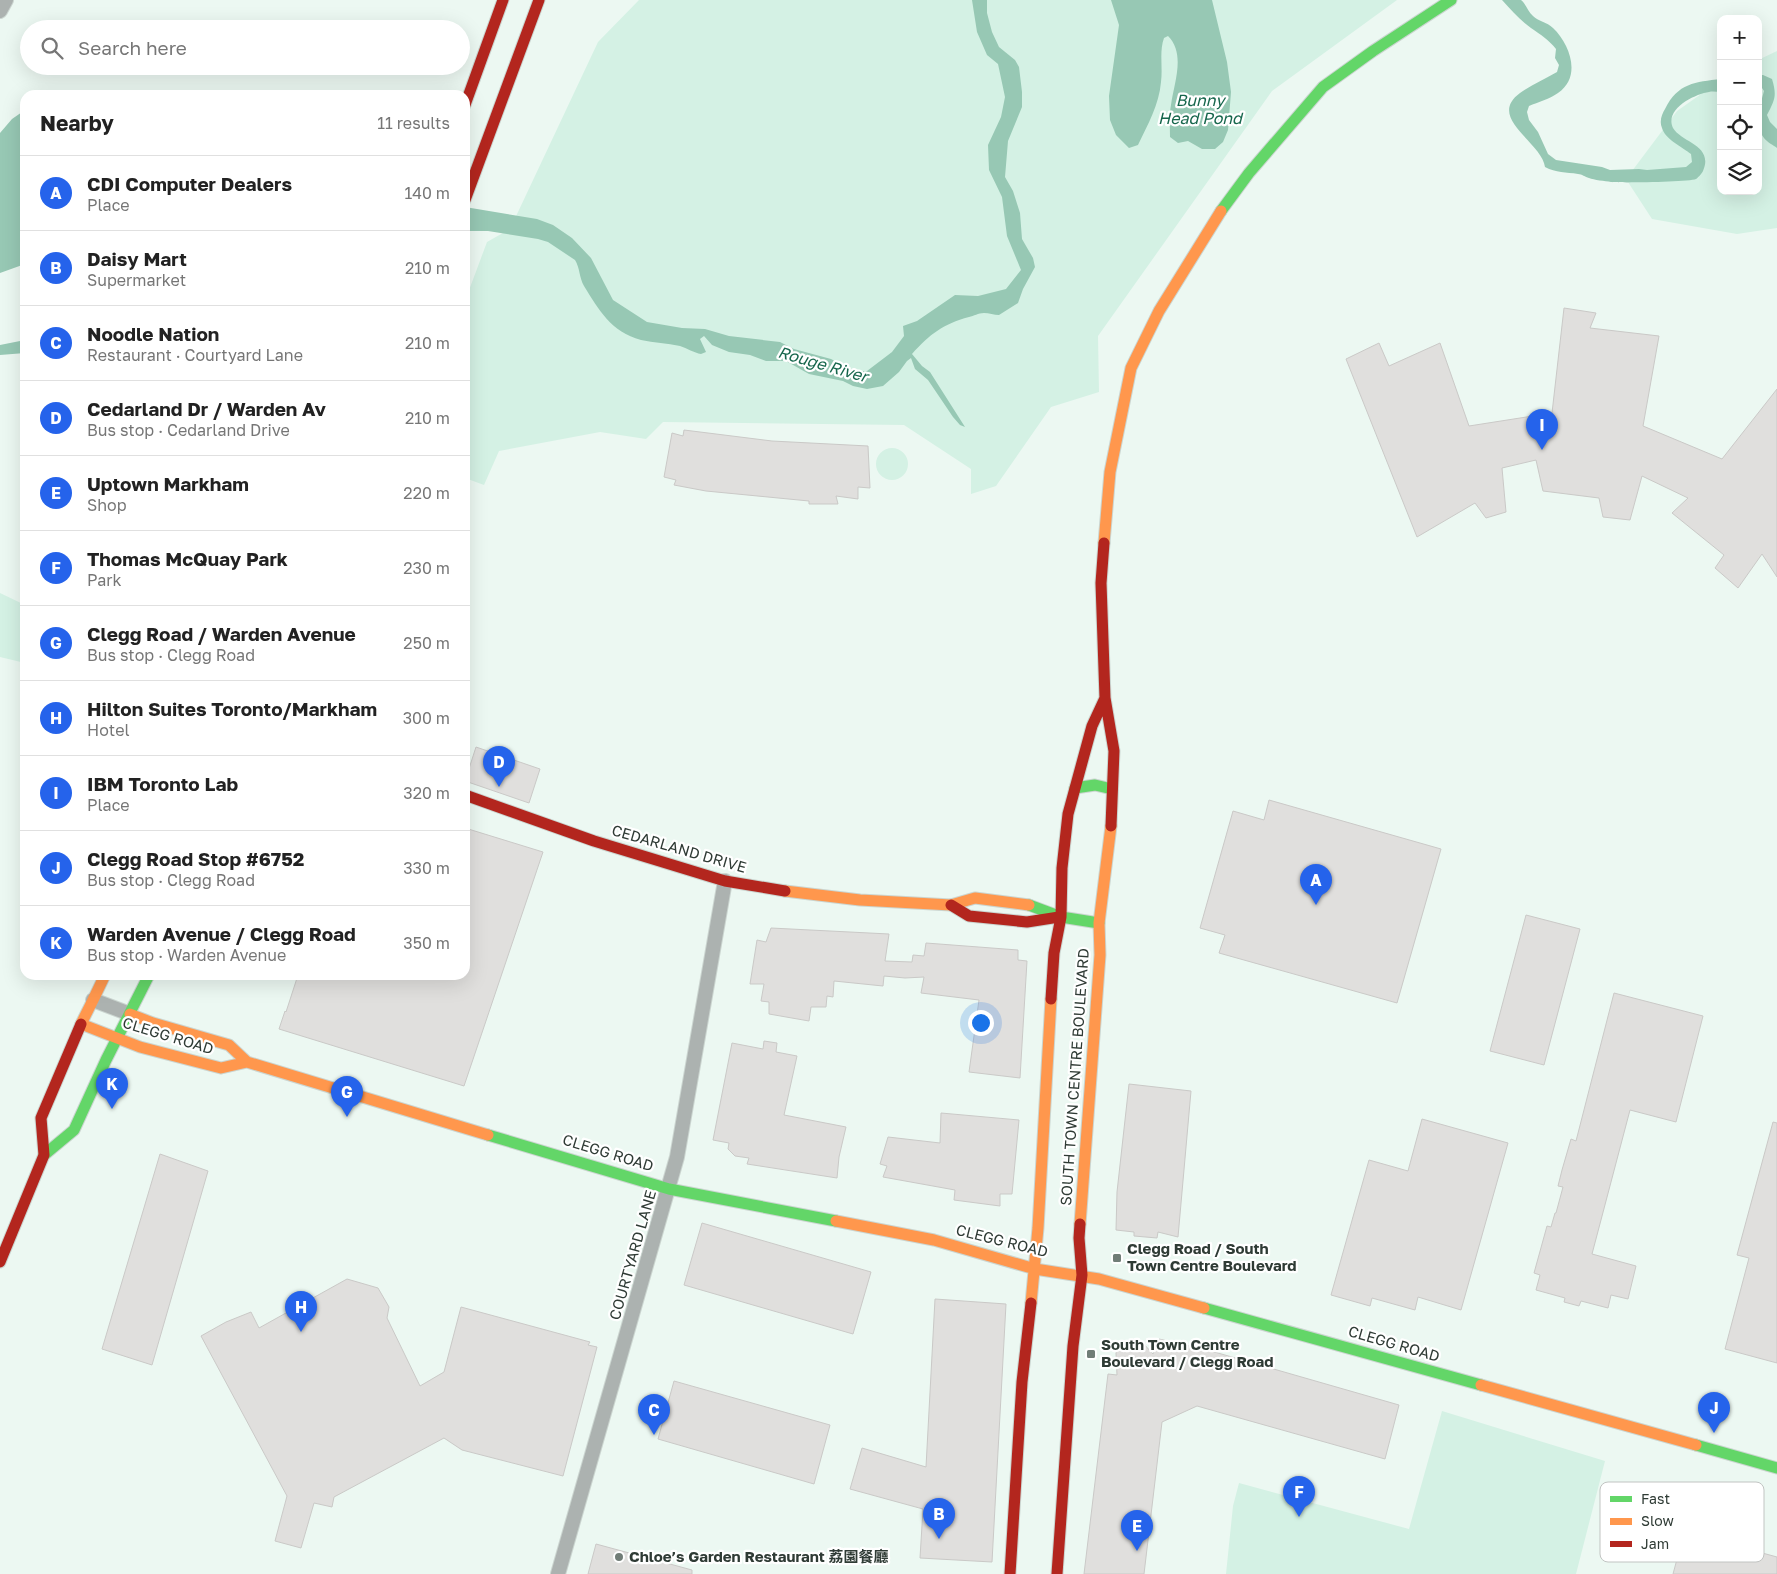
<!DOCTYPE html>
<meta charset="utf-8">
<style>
body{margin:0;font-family:"Golos Text","Noto Sans SC",sans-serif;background:#f6f6f6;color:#222}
.controls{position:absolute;right:15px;top:15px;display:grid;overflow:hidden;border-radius:10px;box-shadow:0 5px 20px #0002}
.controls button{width:45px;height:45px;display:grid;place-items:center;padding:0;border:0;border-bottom:1px solid #e0e0e0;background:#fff;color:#222;font:25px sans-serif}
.you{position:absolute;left:980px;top:1022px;width:18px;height:18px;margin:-12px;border:4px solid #fff;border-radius:50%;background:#1a73e8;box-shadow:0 0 0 8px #1a73e833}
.badge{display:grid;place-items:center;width:32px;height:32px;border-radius:50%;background:#2563eb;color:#fff;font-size:16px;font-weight:700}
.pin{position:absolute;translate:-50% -41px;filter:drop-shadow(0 1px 2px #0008)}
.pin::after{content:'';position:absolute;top:26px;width:18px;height:15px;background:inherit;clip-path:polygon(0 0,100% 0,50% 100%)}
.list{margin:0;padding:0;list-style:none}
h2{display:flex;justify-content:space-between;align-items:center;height:65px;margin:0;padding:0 20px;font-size:21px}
h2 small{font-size:16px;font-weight:400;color:#767676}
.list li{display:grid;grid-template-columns:32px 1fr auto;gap:15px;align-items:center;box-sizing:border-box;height:75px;padding:0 20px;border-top:1px solid #e0e0e0}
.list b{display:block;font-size:19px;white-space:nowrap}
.list p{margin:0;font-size:16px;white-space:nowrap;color:#767676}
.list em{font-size:16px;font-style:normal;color:#767676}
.icon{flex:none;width:28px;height:28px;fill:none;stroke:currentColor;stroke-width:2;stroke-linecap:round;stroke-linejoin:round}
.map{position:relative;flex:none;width:1777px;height:1574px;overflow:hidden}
.search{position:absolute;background:#fff;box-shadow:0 5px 20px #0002;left:20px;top:20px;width:450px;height:55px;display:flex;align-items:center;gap:12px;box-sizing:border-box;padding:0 18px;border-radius:28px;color:#767676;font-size:19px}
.panel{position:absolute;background:#fff;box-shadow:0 5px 20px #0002;left:20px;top:90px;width:450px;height:890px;border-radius:15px}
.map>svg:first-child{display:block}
.green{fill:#d4f1e4}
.water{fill:#97c8b4}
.building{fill:#e0dfdd;stroke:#cac9c7}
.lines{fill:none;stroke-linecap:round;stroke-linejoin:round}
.street-casing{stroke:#cbd5d0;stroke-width:16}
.fast-casing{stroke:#cbd5d0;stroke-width:13}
.slow-casing{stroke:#cbd5d0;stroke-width:13}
.jam-casing{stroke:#cbd5d0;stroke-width:13}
.street{stroke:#acb2b0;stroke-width:14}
.fast{stroke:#63d668;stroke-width:11}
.slow{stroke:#ff974d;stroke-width:11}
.jam{stroke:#b3261e;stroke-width:11}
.poi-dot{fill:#717d77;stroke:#fff;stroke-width:2}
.labels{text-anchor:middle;stroke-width:4.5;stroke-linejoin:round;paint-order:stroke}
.street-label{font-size:15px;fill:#2f3b35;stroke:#fff}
.poi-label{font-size:15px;font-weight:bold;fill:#2f3b35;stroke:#fff;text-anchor:start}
.water-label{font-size:16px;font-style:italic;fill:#16664c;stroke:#fff}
.key{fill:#fff;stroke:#c1c4c2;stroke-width:1}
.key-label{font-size:14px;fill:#2f3b35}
</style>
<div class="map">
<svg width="1777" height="1574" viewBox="0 0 1777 1574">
<rect width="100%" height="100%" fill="#ecf8f2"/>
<path class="green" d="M639,0H1397L1272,91L1098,336L1099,392L1051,407L996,486L971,494V469L904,425L663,422L646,439L600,432L499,451L484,485L465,478V301L487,242L510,229L598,42Z
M1777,51V228L1737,234L1652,219L1626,179L1677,111L1721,80V191H1758V60Z
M876 464a16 16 0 1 1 32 0a16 16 0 1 1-32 0Z
M0,593L25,605V663L0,657Z
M1442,1411L1605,1461L1576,1574H1226L1233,1506L1239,1483L1409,1529Z"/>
<path class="water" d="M972,0H987V13L992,32L999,47L1015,60L1019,67L1022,92V107L1008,141L1005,177L1013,191L1020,213L1022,239L1033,258L1035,267L1023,289L1018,303L999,315C994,315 989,313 984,313C978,313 974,316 969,317C943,324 930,334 912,354L922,366L930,372L965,427L960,425L953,417L928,380L915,369L911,358L907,361L899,372L883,386L867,389L853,386L843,381L809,374L786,361H766L750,355L729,352L712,345L704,336L700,339L706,352L701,354C694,353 687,348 680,346C667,343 654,343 641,340C611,332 599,310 584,286C579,277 580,268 575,260L548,242L538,239L488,231H465V207L537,219L553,225L572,238L591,258L613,300L647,322L682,328L705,329L729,336L780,342L794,349L831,359L854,371H867L892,352L904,336L903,326L917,321L955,295L978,296L1006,289L1021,270L1007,236L1002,197L989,170L988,145L1001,117L1005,97L998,64L987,55L977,32Z
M1111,0H1212L1227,62L1231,92L1228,130L1223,142L1215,149H1202L1188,141L1178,143L1170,137C1170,126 1169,115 1171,105C1174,83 1186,54 1168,36L1164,38C1159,52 1163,67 1161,82C1159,105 1148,124 1138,145L1129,148L1116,135L1110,120L1109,96L1119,25Z
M1502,0H1521C1526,4 1528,12 1533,16C1538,21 1547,22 1553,28C1570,44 1582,77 1558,93C1550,99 1538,102 1529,106L1527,112L1529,120L1538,132L1548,154L1556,160L1602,167L1610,170L1639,169L1647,170L1686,167L1692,162L1691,154C1682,147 1665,139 1662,128C1659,121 1662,114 1665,109C1678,83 1695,82 1721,79V92C1717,92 1713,91 1709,92C1695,94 1664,109 1673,128C1682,143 1714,145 1703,171C1702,173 1698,178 1696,179C1689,182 1620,183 1611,182C1605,181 1594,180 1589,178C1585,177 1582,174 1578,174C1566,172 1556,173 1545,167C1542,142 1486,118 1520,93C1531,85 1545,79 1557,72L1559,65L1555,58L1556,49C1549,40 1541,35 1531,28C1520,20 1511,10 1502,0Z
M1758,75H1763L1772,79C1777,96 1775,99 1767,115L1770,122L1777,129V148C1773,145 1767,142 1764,138C1753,124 1760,106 1764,91L1762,88L1758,87Z
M25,110V264L0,273V133L12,119Z
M25,340V353L0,355V345Z"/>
<path class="building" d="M1564,308L1596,313L1590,328L1659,336L1643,426L1722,459L1777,389V577L1762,554L1738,588L1715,568L1724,555L1672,513L1688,498L1642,476L1630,520L1603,517L1599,498L1543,491L1536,460L1502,468L1506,512L1486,518L1475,503L1417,537L1346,359L1379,343L1389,366L1440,343L1469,426L1552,413Z
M684,430L772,441L868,446L870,488L858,487V499L836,496L838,504H809V501L706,491L674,485L676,480L664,477L672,433L683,436Z
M476,747L540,769L529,803L465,781Z
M1269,800L1441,849L1397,1003L1219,953L1225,935L1200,928L1233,811L1264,820Z
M465,828L543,852L464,1086L279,1029L285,1011L286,1012L298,975H465Z
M1526,915L1580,929L1544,1065L1490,1051Z
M771,928L889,934L885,961L912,962L913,955L924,956L926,943L1018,950V960L1027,961L1020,1078L969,1072L979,1000L921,993L924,977L905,978L884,976L883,986L834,981L833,997L827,996L826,1007H811L809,1021L769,1014V1002L761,1001L764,984H750L757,940L766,942Z
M1614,993L1703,1016L1676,1122L1630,1110L1592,1254L1636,1266L1628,1299L1611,1295L1608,1308L1581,1301L1579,1306L1564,1302L1565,1298L1536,1290L1540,1275L1534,1273L1547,1226L1551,1227L1555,1213H1556L1563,1187L1558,1186L1562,1170L1571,1139L1576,1141Z
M764,1041L777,1043L776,1052L797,1056L784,1115L846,1127L839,1157L837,1178L747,1164L749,1158L735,1156L728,1149L729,1143L713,1140L732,1043L763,1049Z
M1129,1084L1191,1091L1178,1237L1158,1232L1157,1238L1134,1236V1232L1116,1230L1117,1192Z
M941,1113L1019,1120L1012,1194H1000V1206L954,1200L955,1190L883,1177L887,1166L880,1164L888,1137L940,1143Z
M1422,1119L1508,1143L1461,1310L1418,1297L1415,1310L1372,1298L1370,1306L1331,1295L1369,1160L1408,1171Z
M1773,1122L1777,1123V1363L1725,1349L1749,1258L1737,1255Z
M160,1154L208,1171L152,1365L102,1349Z
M702,1223L871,1272L853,1334L684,1285Z
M347,1279L378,1288L389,1307L387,1318L420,1386L444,1372L461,1307L590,1342L588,1345L597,1347L563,1476L462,1450L444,1438L334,1497L332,1507L314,1503L301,1548L275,1541L287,1496L201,1336L226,1322L251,1312L259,1328Z
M935,1299L1006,1304L992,1562L920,1558L923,1509L850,1489L862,1448L926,1467Z
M1159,1339L1211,1351L1399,1405L1385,1459L1197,1406L1162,1422L1144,1574H1084L1108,1374L1117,1375L1116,1353L1118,1347L1123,1342L1129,1340L1142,1342L1153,1354Z
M674,1381L830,1425L814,1484L658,1439Z
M1711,1539L1777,1557V1574H1673L1680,1548L1706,1556Z
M596,1544L692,1570V1574H588Z"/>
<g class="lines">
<g class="street-casing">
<path id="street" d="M0,11L6,0
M93,1000L130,1014
M558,1574L677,1157L725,881"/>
</g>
<g class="fast-casing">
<path id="fast" d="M1221,211L1249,173L1323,87L1373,51L1451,0
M1075,788L1095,785L1112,789
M1029,905L1061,917L1099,923
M488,1135L669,1189L836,1221
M44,1155L74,1130L106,1060L149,975
M1204,1308L1481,1385
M1696,1445L1777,1468"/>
</g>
<g class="slow-casing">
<path id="slow" d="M1104,543L1110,472L1131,368L1159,311L1221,211
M785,891L860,900L951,905L975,898L1029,905
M93,1000L81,1024L140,1047L221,1068L247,1062
M93,1000L105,975
M130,1014L153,1023L229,1045L247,1062L488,1135
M836,1221L934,1240L1035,1269L1099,1279L1204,1308
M1080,1224L1100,955L1099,923L1111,826
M1031,1303L1038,1228L1051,999
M1481,1385L1696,1445"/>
</g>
<g class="jam-casing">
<path id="jam" d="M465,105L503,0
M465,200L539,0
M1104,543L1101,583L1105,698L1114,751L1111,826
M465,795L594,841L725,881L785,891
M951,905L969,916L1027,922L1059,917
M1051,999L1054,953L1061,917L1062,868L1068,814L1092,726L1105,698
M0,1262L44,1155L41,1118L81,1024
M1010,1574L1022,1382L1031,1303
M1057,1574L1073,1346L1082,1275L1079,1238L1080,1224"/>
</g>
<use href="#street" class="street"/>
<use href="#fast" class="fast"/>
<use href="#slow" class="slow"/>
<use href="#jam" class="jam"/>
</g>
<g class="poi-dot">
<rect x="1112" y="1253" width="10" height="10" rx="2.5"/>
<rect x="1086" y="1349" width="10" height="10" rx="2.5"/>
<circle cx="619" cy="1557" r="5"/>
</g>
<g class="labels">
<g class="street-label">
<text transform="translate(679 849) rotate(16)" y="5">CEDARLAND DRIVE</text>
<text transform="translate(168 1036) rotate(17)" y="5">CLEGG ROAD</text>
<text transform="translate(1075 1077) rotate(-86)" y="5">SOUTH TOWN CENTRE BOULEVARD</text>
<text transform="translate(608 1153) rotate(17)" y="5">CLEGG ROAD</text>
<text transform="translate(1002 1241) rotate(14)" y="5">CLEGG ROAD</text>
<text transform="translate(633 1255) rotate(-74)" y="5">COURTYARD LANE</text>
<text transform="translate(1394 1344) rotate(16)" y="5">CLEGG ROAD</text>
</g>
<g class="poi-label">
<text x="1127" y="1254">Clegg Road / South<tspan x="1127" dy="17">Town Centre Boulevard</tspan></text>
<text x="1101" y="1350">South Town Centre<tspan x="1101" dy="17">Boulevard / Clegg Road</tspan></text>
<text x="629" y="1562">Chloe’s Garden Restaurant 荔園餐廳</text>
</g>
<g class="water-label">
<text x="1200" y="106">Bunny<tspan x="1200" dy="18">Head Pond</tspan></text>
<text transform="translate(823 364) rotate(16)" y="6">Rouge River</text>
</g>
</g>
<rect x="1600" y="1482" width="164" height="80" rx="8" class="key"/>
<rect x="1610" y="1496" width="22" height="6" fill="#63d668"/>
<rect x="1610" y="1518" width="22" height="7" fill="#ff974d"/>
<rect x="1610" y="1541" width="22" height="6" fill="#b3261e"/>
<g class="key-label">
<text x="1641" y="1504">Fast</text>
<text x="1641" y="1526">Slow</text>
<text x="1641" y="1549">Jam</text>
</g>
</svg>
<div class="controls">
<button>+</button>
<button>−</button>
<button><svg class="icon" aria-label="locate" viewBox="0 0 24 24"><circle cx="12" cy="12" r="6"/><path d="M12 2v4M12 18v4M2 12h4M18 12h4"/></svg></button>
<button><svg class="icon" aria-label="layers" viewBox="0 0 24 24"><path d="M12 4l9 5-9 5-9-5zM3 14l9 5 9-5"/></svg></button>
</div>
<div class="you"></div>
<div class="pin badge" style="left:1316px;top:905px">A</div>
<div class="pin badge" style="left:939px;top:1539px">B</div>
<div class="pin badge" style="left:654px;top:1435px">C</div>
<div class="pin badge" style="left:499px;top:787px">D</div>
<div class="pin badge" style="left:1137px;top:1551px">E</div>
<div class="pin badge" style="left:1299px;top:1517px">F</div>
<div class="pin badge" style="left:347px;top:1117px">G</div>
<div class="pin badge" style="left:301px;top:1332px">H</div>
<div class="pin badge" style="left:1542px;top:450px">I</div>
<div class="pin badge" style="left:1714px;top:1433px">J</div>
<div class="pin badge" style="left:112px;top:1109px">K</div>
<div class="search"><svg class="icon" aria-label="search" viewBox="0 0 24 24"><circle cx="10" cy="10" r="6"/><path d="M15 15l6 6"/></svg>Search here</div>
<section class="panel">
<h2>Nearby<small>11 results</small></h2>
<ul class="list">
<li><span class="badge">A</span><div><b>CDI Computer Dealers</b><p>Place</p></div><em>140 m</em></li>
<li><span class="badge">B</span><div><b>Daisy Mart</b><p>Supermarket</p></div><em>210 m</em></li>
<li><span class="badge">C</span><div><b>Noodle Nation</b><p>Restaurant · Courtyard Lane</p></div><em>210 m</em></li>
<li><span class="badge">D</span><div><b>Cedarland Dr / Warden Av</b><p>Bus stop · Cedarland Drive</p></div><em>210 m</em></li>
<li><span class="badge">E</span><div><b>Uptown Markham</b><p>Shop</p></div><em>220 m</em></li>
<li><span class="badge">F</span><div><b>Thomas McQuay Park</b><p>Park</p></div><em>230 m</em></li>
<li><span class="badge">G</span><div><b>Clegg Road / Warden Avenue</b><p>Bus stop · Clegg Road</p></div><em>250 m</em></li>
<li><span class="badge">H</span><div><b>Hilton Suites Toronto/Markham</b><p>Hotel</p></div><em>300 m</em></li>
<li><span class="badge">I</span><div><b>IBM Toronto Lab</b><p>Place</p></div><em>320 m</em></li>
<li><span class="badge">J</span><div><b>Clegg Road Stop #6752</b><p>Bus stop · Clegg Road</p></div><em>330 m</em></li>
<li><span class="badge">K</span><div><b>Warden Avenue / Clegg Road</b><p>Bus stop · Warden Avenue</p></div><em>350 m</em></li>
</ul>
</section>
</div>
